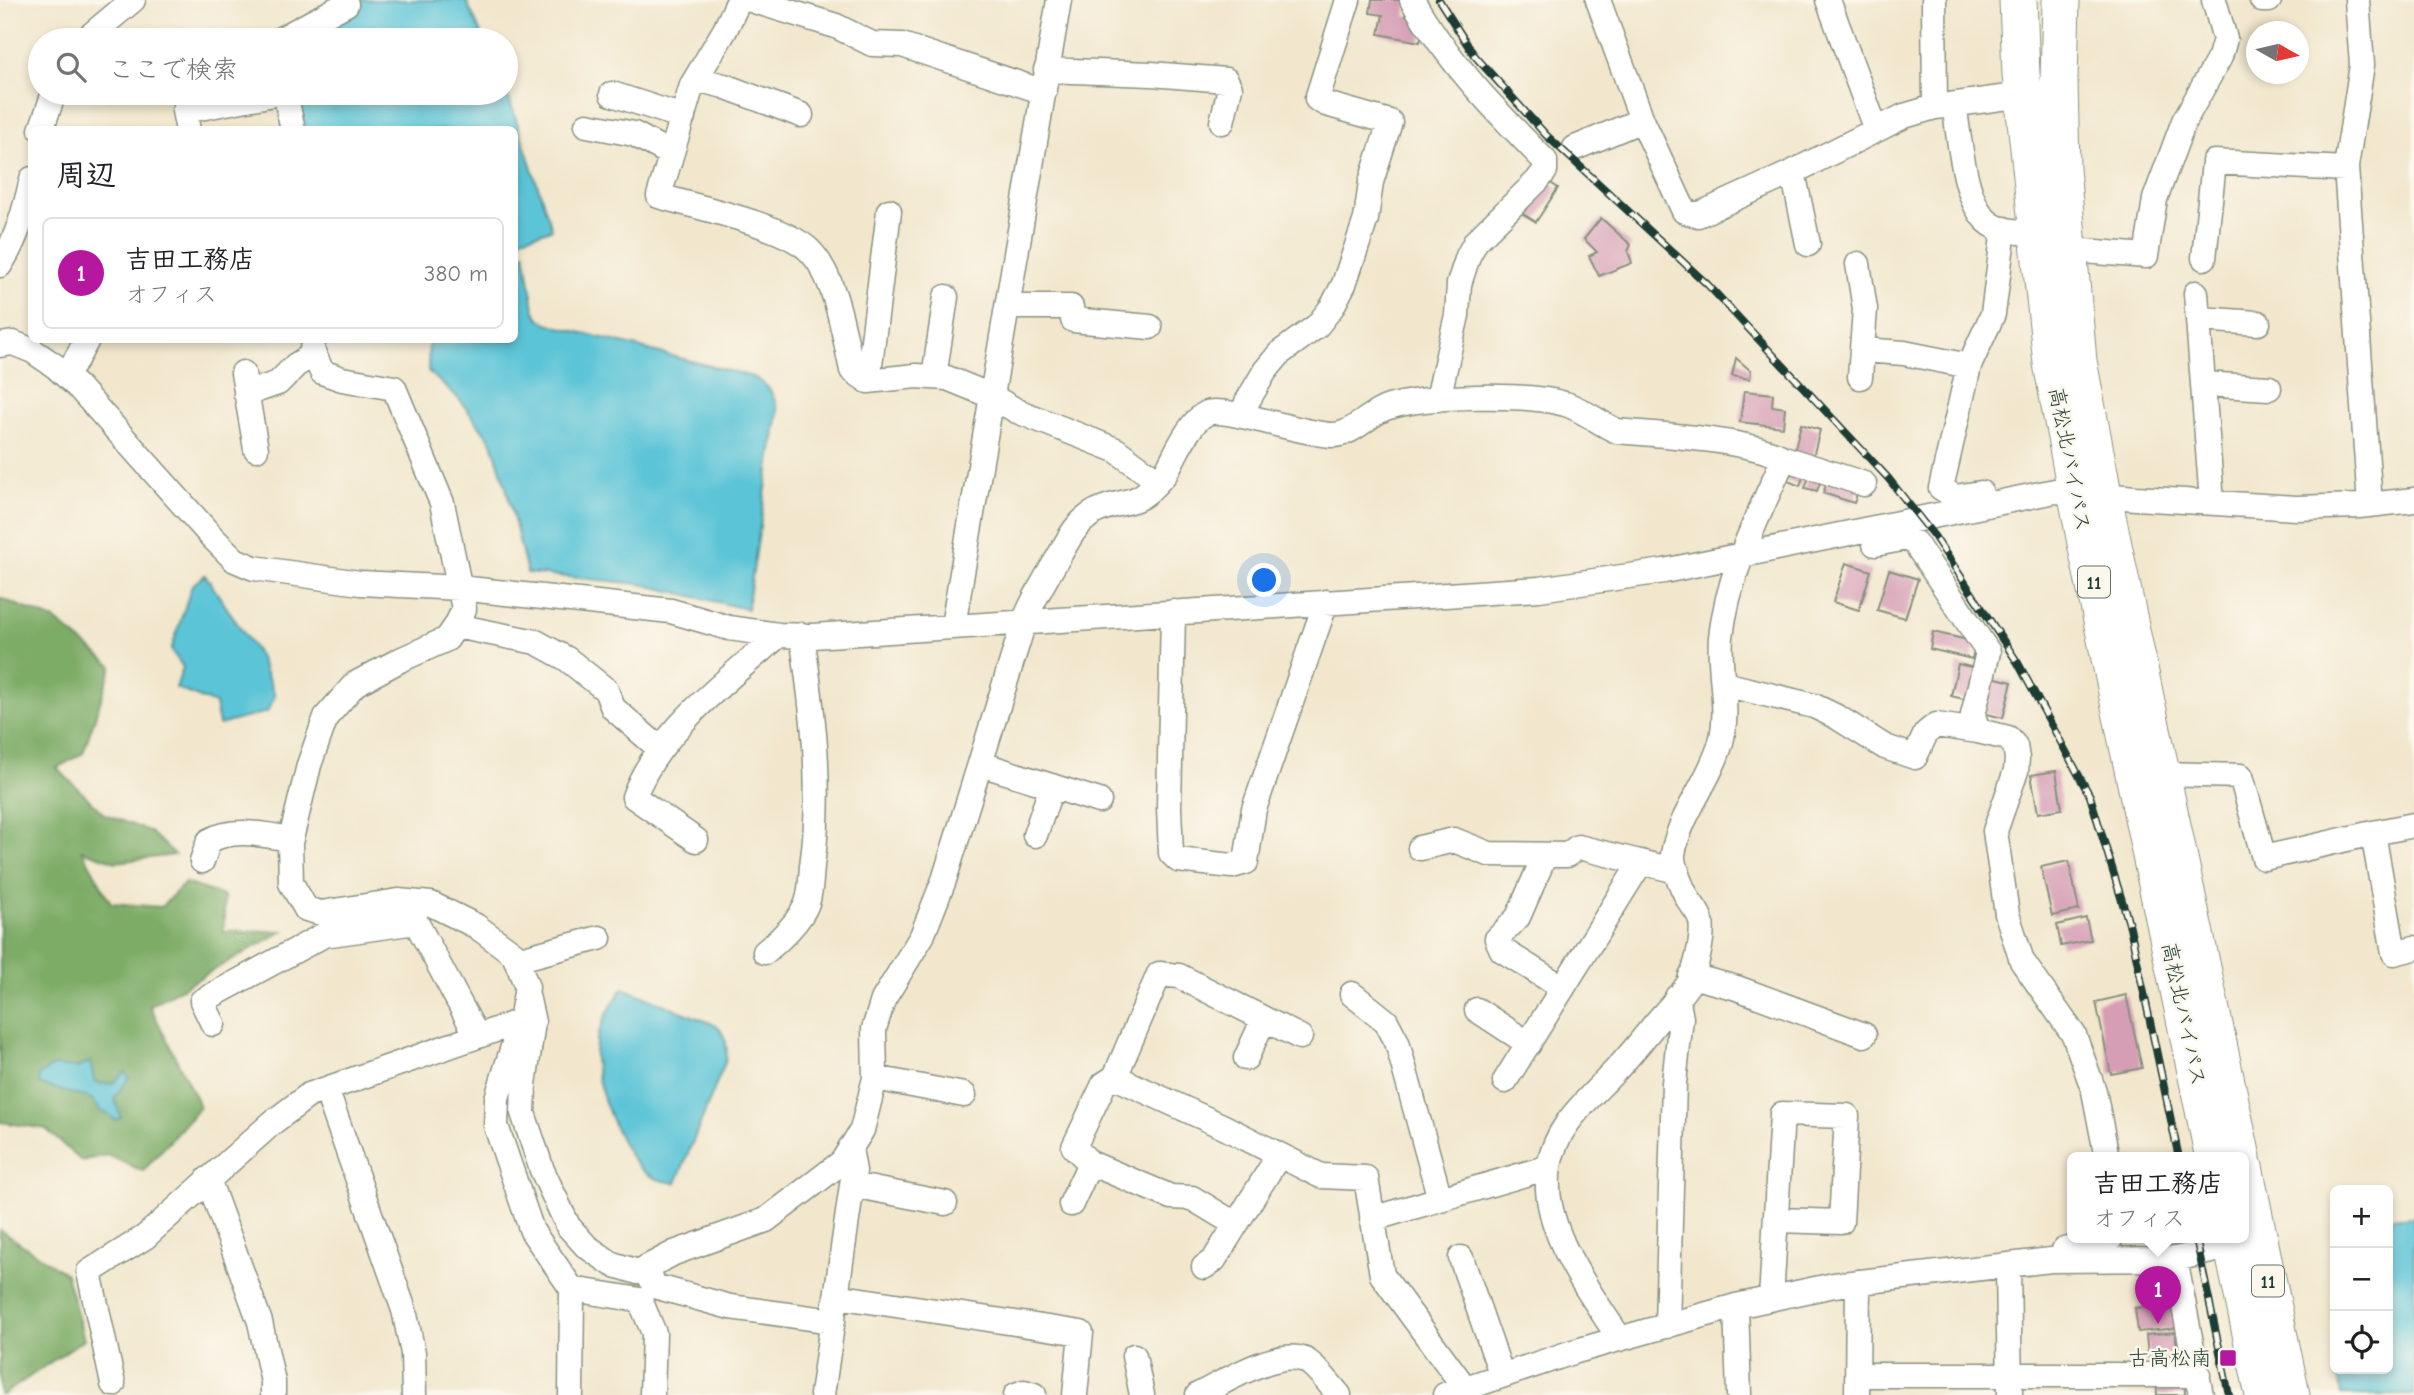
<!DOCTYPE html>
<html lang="ja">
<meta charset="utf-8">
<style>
body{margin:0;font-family:"Comic Neue","Klee One",sans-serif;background:#f2f2f2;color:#202124}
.controls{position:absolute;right:21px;bottom:21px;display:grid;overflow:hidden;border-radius:10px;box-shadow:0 4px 10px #0003}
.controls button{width:63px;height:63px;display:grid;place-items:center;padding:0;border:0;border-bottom:2px solid #e0e0e0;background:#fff;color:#202124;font:35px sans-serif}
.compass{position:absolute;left:2246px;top:21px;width:63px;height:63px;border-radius:50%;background:#fff;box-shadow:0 4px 10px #0003;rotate:98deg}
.you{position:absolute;left:1265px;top:581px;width:24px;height:24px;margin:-18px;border:5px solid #fff;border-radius:50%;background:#1a73e8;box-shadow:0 0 0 10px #1a73e833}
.badge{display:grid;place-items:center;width:46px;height:46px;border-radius:50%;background:#b5179e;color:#fff;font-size:23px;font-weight:700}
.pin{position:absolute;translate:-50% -58px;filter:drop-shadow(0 2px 4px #0008)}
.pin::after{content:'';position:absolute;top:37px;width:24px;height:21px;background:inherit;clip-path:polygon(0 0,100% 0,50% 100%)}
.popup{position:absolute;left:2067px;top:1152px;width:182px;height:91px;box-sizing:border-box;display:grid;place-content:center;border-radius:10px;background:#fff;filter:drop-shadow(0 2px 5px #0005);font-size:23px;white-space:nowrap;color:#757577}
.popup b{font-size:26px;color:#202124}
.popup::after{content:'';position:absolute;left:50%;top:100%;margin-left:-14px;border:14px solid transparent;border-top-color:#fff}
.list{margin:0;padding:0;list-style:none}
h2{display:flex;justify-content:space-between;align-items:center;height:91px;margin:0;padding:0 28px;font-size:30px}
h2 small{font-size:23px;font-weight:400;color:#757577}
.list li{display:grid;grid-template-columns:46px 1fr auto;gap:21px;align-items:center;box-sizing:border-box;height:112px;margin:0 14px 14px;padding:0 14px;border:2px solid #e0e0e0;border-radius:10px}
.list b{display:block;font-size:26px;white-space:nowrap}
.list p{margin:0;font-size:23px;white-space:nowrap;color:#757577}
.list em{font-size:23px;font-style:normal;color:#757577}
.icon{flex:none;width:38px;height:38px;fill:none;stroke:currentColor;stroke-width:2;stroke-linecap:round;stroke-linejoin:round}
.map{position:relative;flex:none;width:2414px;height:1395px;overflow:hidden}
.search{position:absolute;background:#fff;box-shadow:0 4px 10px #0003;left:28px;top:28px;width:490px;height:77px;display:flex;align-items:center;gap:18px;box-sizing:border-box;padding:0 24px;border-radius:38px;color:#757577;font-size:26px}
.panel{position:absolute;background:#fff;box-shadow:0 4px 10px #0003;left:28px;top:126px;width:490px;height:217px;border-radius:10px}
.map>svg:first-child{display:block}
.forest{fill:#7dac66;stroke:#4e744d;stroke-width:2}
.water{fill:#5bc4d7;stroke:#3d8086;stroke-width:2}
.building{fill:#d69eb5}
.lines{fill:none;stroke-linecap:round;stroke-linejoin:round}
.minor-casing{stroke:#889280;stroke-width:27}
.highway-casing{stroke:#889280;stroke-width:39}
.minor{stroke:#fff;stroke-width:24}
.highway{stroke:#fff;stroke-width:37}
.rail-casing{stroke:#1f3d34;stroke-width:8}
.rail{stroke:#fbf7ec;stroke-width:5;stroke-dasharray:16;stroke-linecap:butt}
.poi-dot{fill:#b5179e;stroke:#fbf7ec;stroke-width:2.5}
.labels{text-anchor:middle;stroke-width:5;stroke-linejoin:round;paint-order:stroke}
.shield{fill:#fbf7ec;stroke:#61756b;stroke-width:2}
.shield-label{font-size:19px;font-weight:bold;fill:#1f3d34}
.street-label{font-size:21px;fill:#1f3d34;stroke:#fbf7ec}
.poi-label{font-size:21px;fill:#1f3d34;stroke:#fbf7ec;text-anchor:end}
</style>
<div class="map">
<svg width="2414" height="1395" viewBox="0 0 2414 1395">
<rect width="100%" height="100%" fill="#fbf7ec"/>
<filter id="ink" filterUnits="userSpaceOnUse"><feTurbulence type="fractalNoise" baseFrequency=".0143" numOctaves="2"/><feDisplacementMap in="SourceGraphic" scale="14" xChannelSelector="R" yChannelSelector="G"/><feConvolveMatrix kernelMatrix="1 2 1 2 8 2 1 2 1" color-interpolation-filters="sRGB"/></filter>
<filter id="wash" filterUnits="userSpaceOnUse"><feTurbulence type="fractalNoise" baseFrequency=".00686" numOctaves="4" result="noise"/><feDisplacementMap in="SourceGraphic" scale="28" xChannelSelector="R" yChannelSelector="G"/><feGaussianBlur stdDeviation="1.57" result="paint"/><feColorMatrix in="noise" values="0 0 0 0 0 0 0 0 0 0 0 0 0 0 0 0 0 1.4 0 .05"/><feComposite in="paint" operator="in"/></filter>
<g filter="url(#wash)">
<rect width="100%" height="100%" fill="#f2e7cd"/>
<path class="forest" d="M0,598L55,620L112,666L83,753L57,768L104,814L149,831L175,855L116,862L82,850L111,903L161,907L185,883L224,896V931H283L150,1006L200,1107L143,1171L107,1155L81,1161L46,1129L0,1122Z
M0,1230L66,1274L84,1339L3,1395H0Z"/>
<path class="water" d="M358,0H466L484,40H301Z
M506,89L552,229L515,240L514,130L305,129L297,93H506Z
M525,253L534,309L538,317L548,324L753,377C770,386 774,394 778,412L747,609L641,584L527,573L506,487L492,442L458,398L428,371L429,340H514L515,256Z
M205,575L259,656L275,696L267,712L219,725L215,704L176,688L183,667L171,650L192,585Z
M623,988L718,1026C726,1038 728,1046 726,1060L676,1183C664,1182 651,1178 642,1170C620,1149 593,1081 595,1052C597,1028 610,1007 623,988Z
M90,1062L94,1080L101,1084L113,1083L125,1072L129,1078L114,1098L121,1117L115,1120L107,1113L101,1112L92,1099L39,1084V1075L53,1066L77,1068Z
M2414,1216V1395H2341L2337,1369H2388V1218Z"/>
<g id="blocks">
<path class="building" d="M1372,0H1408L1405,16L1425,20L1420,42L1379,34L1383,15L1370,13Z
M1542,177L1558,188L1536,222L1520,212Z
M1601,218L1631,245L1628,251L1632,263L1599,276L1589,256L1597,252L1584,239Z
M1736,358L1751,371L1750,379L1732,376Z
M1744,391L1773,394L1772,406L1785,408L1783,427L1740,422Z
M1801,424L1820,430L1813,457L1794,452Z
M1788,465L1805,471L1800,486L1783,479Z
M1810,474L1822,477L1817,491L1805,488Z
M1828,479L1859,489L1854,503L1823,493Z
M1846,563L1871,571L1859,610L1833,602Z
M1889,570L1918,579L1905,618L1877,610Z
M1933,632L1976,642L1972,659L1930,649Z
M1958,664L1979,669L1972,701L1951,696Z
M1992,677L2012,682L2003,718L1983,713Z
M2056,771L2062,809L2038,813L2031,775Z
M2069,861L2079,910L2052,916L2041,867Z
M2086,918L2091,940L2061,946L2057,925Z
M2126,995L2142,1068L2111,1074L2096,1002Z
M2166,1270L2169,1300L2149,1302L2146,1272Z
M2175,1304L2177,1328L2138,1332L2135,1308Z
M2175,1332L2178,1354L2148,1357L2146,1335Z
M2184,1375L2185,1395H2157L2156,1376Z"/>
</g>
</g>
<g filter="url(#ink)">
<use href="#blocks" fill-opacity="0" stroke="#889280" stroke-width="2"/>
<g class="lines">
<g class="minor-casing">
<path id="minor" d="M739,0L725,30L692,85L659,196C696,207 783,225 809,250C836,276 844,335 852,370L868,381L916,376L947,378L991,396L1017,411L1116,450L1158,481
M751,0L836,26L872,44L902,45L1044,92
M1412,0C1448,62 1496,111 1545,161V171L1537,181L1476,241L1468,256L1459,284L1457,315L1438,399
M1598,0L1642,120L1684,211L1698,215L1793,172L1904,116L1935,107L2023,95
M1828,0L1876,130
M1934,0L1935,107
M2262,0H2269
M2357,0L2362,65L2346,167L2370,505
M85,40L133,0
M279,40L346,4
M1046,70L1151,74L1226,80L1230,88L1222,122
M696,79L724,86L801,115
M285,93L293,130
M612,94L683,117
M1954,105C1960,137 1963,210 1994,226C2001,230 2012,231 2020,232
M587,125L634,134L671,154
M41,130L54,93
M188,130L184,111L279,93
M1575,148L1642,120
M1793,172L1808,244
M2069,254L2084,251L2146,256L2155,199L2184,121L2220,57L2225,39L2214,0
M2204,258L2214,162L2346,169
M1858,264L1865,309L1860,377
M0,265C17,239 25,210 32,179
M2196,293L2212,502
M1007,307H1071L1073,320L1150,327
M2199,319L2258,323
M313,340L312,350L322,372L342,379L394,388L442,503L464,609L456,626L447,639L400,660L355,684L326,717L309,765L290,843L291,883L306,909L321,913L398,901L431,904L476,926L514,954L527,987L521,1021L497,1098L496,1126L532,1231L572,1289L571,1395
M0,345L13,343L33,351L55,366L80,389L212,537L235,560L254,568L360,583L460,588L671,611L729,628L779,635L813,636L1539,589L1664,571L2055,491L2136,498L2296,508L2359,506L2414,500
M1862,350L1904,353L1969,366
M243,373L256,449
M65,374L74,363L87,340
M934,377L946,297
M868,381L889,211
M2203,384L2269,388
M246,394L278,383L296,365L314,354
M1242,416L1247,402L1265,371L1280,353L1317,326L1332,307L1344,284L1366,219L1371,182L1390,122L1326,104L1317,99L1348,0
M1981,493L1955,497L1941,488L1969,366L1993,314L2004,229
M1875,544L1907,538L1915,543L1988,652L1973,715L1978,731L2008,738L2015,746L2017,758L2016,771L1995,831L2007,914L2022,961L2074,1035L2094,1091L2107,1158
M1173,612L1169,808L1171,853L1178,860L1232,866L1246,862L1254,809L1326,602
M456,626L536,642L567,659L606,690L613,708L660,749
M953,626L1059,0
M1724,684L1814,706L1837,717L1885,747L1915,757L1926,733L1936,725L1978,731
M981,764L1099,801
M2161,774L2241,776L2264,858L2373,833L2394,953L2414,948
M2373,833L2414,825
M1035,835L1052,786
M696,840L634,797C656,734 729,678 779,635
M1420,848L1454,840L1489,854L1567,855L1578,847L1677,871
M1545,855L1518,917L1497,939L1502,950L1563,988
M202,861L209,841C233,827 265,835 291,839
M765,952C779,941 801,920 807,903C811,892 811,877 812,866C823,788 813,712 802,635
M516,960L599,938
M1691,976L1737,988L1864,1035
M526,991L533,1022L524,1084L523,1113L542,1170L568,1226L586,1246L612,1264L638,1272L674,1253L766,1220L842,1162L862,1130L875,1078L874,1029L883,1000L922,936L944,880L1024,622C1035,594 1049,574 1063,549C1071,535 1076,525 1090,515C1104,505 1120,505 1136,499C1147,495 1157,482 1165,474C1174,458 1189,421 1207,413C1225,406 1304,435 1333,435C1353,435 1370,412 1389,407C1429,395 1525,393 1565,404C1581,408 1600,424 1617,431C1662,435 1745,439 1784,458
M1352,994L1386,1021L1397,1042L1440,1199
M1477,1010L1529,1044
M213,1024L202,1001L324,935L416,922L477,1036
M1300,1037L1179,976L1159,974L1115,1077L1224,1127L1321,1176L1366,1178L1382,1275L1465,1388
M1246,1058L1264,1019
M1115,1077L1104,1084L1074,1147L1090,1163L1171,1197L1192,1198L1235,1224
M875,1078L964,1095
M1505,1081L1641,862
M326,1089L404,1310L413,1353L414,1395
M208,1179L260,1322L273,1382V1395
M852,1185L945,1203
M1071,1204L1090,1163
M1372,1219L1549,1167
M2064,1250L2111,1238
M1461,1258L1502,1376
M2175,1259L2201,1395
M2008,1266L2010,1395
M647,1267L654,1286L730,1307L833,1321
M1204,1267L1214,1260L1279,1155
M572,1289L640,1300L654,1333L652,1395
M836,1296L1081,1333L1075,1395
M1771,1299L1782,1114L1847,1116L1841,1222L1776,1220
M1736,1306L1739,1395
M1667,1326L1674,1083L1681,1018L1677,997
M1620,1339C1589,1291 1539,1227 1549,1166C1556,1125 1587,1101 1614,1072C1629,1057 1642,1040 1655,1024C1666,1011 1680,997 1689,983C1696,970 1704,936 1701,921C1700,914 1692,905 1688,899C1682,888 1672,866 1673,854C1680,813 1710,782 1721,742C1730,707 1718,672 1721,637C1728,573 1758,517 1784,458L1864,484
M1134,1356L1142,1395
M1858,1375H2198
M113,1384L89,1272L145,1237L272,1123L309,1095L521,1021
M822,1395L854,1171L850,1148
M1016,1395L1024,1392L1034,1395
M1198,1395C1223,1383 1277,1348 1305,1360C1315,1365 1331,1386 1339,1395
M1445,1395L1573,1352L1736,1306L1834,1285L2051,1260L2175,1259L2233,1246
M1857,1395L1858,1282"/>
</g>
<g class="highway-casing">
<path id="highway" d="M2018,0L2021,74L2052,363L2086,543L2214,1158
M2061,0L2059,81L2061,169L2078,361L2108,521L2242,1158
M2244,1167L2291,1395
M2231,1238L2264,1395"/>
</g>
<use href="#minor" class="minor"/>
<use href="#highway" class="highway"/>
<g class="rail-casing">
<path id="rail" d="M1439,0L1474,55L1546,135L1708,285L1888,478L1934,536L2018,663L2090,796L2130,927L2179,1158
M2196,1238L2229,1395"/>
</g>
<use href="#rail" class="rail"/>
</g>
</g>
<rect class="poi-dot" x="2219" y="1349" width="18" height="18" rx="3.5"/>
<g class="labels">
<g class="shield">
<rect x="2078" y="566.5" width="32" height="31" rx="5"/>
<rect x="2252" y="1265.5" width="32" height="31" rx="5"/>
</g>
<g class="shield-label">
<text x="2094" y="589">11</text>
<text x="2268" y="1288">11</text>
</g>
<g class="street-label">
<text transform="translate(2070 459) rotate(79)" y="7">高松北バイパス</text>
<text transform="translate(2184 1014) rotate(78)" y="7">高松北バイパス</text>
</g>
<g class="poi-label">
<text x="2212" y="1365">古高松南</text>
</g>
</g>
</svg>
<div class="controls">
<button>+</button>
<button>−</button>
<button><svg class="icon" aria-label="locate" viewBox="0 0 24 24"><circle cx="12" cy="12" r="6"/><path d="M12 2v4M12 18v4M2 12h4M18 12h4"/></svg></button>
</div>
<svg class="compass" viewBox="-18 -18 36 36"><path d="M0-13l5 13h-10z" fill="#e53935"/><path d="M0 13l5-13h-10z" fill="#757577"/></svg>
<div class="you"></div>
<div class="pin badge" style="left:2158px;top:1324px">1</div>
<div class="popup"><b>吉田工務店</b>オフィス</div>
<div class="search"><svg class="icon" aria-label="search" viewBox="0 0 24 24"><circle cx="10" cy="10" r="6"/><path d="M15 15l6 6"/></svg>ここで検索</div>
<section class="panel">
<h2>周辺<small></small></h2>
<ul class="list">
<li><span class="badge">1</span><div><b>吉田工務店</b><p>オフィス</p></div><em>380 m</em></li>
</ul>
</section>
</div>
